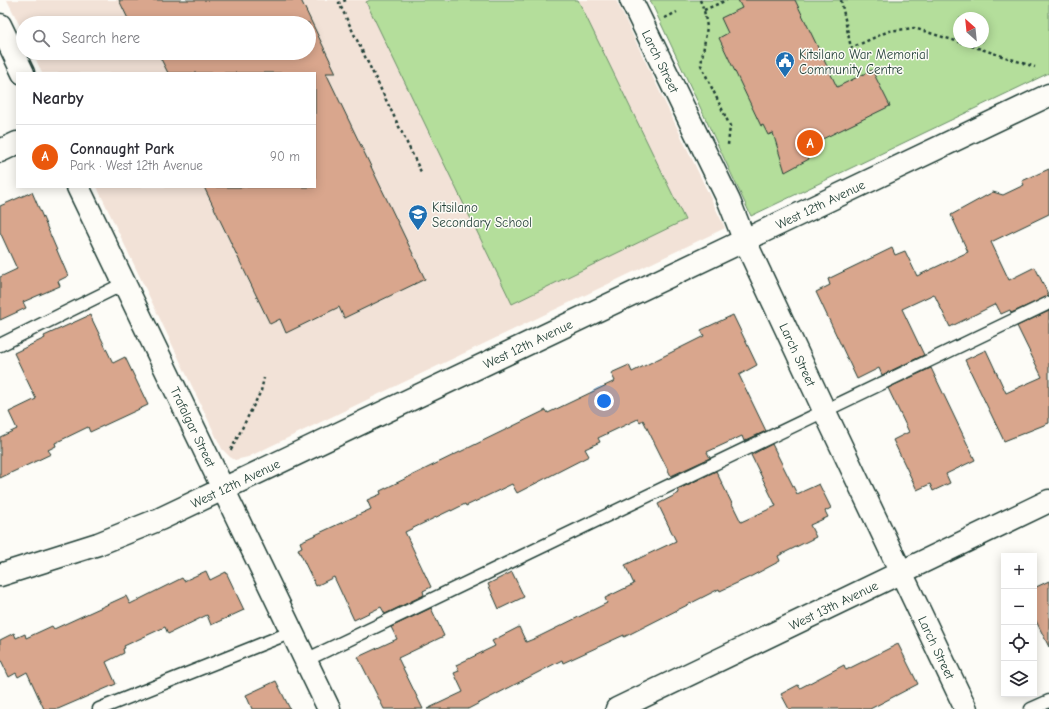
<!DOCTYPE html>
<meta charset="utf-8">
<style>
body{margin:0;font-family:"Comic Neue",sans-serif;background:#f2f2f3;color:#2b2b33}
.controls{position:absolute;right:12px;bottom:12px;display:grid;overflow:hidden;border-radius:0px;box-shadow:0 2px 10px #0003}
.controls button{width:36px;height:36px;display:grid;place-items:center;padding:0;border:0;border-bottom:1px solid #e1e1e2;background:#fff;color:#2b2b33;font:20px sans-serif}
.compass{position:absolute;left:953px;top:12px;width:36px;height:36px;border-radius:50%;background:#fff;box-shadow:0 2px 10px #0003;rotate:333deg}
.you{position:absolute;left:604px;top:401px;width:14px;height:14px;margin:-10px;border:3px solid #fff;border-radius:50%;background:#1a73e8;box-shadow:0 0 0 6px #1a73e833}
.badge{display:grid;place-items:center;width:26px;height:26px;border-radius:50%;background:#ea580c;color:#fff;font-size:13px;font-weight:700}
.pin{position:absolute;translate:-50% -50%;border:2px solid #fff;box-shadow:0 1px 4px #0006}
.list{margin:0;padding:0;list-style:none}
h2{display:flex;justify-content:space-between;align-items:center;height:52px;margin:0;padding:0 16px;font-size:17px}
h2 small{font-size:13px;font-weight:400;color:#7c7c81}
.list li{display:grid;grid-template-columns:26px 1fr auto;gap:12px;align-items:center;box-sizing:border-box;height:64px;padding:0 16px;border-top:1px solid #e1e1e2}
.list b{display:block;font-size:15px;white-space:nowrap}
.list p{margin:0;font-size:13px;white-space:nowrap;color:#7c7c81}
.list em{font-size:13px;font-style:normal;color:#7c7c81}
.icon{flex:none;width:22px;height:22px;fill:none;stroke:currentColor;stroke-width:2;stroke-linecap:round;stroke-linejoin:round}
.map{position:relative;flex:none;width:1049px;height:709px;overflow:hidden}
.search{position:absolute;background:#fff;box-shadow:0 2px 10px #0003;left:16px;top:16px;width:300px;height:44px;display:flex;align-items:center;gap:10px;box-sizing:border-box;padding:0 14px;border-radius:22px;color:#7c7c81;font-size:15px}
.panel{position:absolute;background:#fff;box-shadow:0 2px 10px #0003;left:16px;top:72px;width:300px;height:116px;border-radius:0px}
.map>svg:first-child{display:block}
.built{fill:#f2e2d7}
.green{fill:#b4de9b;stroke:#6a8e68;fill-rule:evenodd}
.building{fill:#d9a68d;stroke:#1f3d34}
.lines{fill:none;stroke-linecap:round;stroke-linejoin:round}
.service-casing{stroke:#1f3d34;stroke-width:15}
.minor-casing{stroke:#1f3d34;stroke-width:25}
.tertiary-casing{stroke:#1f3d34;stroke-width:25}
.path{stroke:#1f3d34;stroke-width:2.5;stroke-dasharray:3 3;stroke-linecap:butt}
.service{stroke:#fdfcf7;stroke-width:12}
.minor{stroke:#fdfcf7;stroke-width:22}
.tertiary{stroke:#fdfcf7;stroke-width:22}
.labels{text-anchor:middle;stroke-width:3;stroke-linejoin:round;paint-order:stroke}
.poi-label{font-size:13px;fill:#1f3d34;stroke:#fdfcf7;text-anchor:start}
.street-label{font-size:13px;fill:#1f3d34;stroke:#fdfcf7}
</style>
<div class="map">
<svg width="1049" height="709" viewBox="0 0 1049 709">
<rect width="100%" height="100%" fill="#fdfcf7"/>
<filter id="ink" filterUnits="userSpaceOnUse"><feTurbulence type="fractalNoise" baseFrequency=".025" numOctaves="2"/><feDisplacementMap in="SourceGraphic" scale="8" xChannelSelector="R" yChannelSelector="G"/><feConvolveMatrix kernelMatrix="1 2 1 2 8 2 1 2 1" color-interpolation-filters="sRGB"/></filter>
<g filter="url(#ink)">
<path class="built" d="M7,0H616L725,228L248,457L235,460L230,457L222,449L97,187H315V73H42L33,53H309V23H23V32Z"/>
<path class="green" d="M370,0H578L685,220L512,304L366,2Z
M650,0H1049V73L751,216ZM959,18H983V42H959Z"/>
<path class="building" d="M119,0H301L336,73H326L425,279L344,318L339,307L286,333L280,319L270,324L204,187H315V73H168L158,53H309V23H130Z
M738,0H795L837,87L872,70L890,106L804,148L809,159L785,172L773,133L768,135L763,125L761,126L719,38L728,33L721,18L742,8Z
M1049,169V214L991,242L1009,280L1035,267L1049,296L1011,313L1010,310L1001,314L996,304L950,327L934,294L902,309L924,355L882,375L879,368L857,379L816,292L830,285L828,279L892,248L895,255L905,251L917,276L968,252L951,215L993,192L1003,195L1024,185L1022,181Z
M32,192L68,276L58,281L60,286L23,302L26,308L0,320V277L17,269L0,232V206Z
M1049,311V423L1004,441L965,360L986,350L1006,393L1042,377L1017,326Z
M90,315L113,363L125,357L148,405L90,432L88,427L55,443L56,446L48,450L51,454L0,478V437L17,429L9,412L36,399L14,353L45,338L44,336Z
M733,315L757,365L739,375L766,431L744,441L742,436L707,452L710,458L671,476L643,420L640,422L638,419L598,438L600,442L585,449L589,456L517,493L512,484L466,506L465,504L451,511V510L405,532L431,587L423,591L424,595L385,614L381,607L354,620L334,577L316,586L298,549L302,547L300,542L371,509L367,500L381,494L380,491L546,410L548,413L615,381L611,373L629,365L632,372L704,336L701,330Z
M931,368L975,460L946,474L950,483L933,491L930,484L917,490L893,440L909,432L888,388Z
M772,444L797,494L819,484L831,508L825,511L828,517L810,525L816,537L778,556L780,561L750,577L720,591L719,589L624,637V635L563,663L562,660L468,709H427L463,692L454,673L459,671L456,665L495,646L492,641L519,627L526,642L536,638L607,603L605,598L634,584L625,565L676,541L658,504L679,493L677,490L716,471L741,522L776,506L751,455Z
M206,571L210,580L226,572L244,610L211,625L207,615L168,634L165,627L124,646L125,648L123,649L124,653L106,662L116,684L58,709H44L27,672L18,677L16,673L9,677L0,658V640L14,633L16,638L25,634L26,638L52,626L54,629L126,596L130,604L182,578L184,581Z
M512,572L524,597L499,609L488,584Z
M1049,581V647L1034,617V588Z
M431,608L444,636L398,658L423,709H384L358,657L397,639L391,627Z
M898,644L918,684L870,709H789L781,694L798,685L800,688L844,665L846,670Z
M276,681L290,709H252L246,695Z"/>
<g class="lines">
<g class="service-casing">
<path id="service" d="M0,345L125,283
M306,660L1049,303
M99,709L292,632
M1031,709L1049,701"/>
</g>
<g class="minor-casing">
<g id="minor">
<path id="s1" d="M631,0L729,201L744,239L824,410L966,709"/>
<path d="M0,25L23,73"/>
<path d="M0,151L17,143"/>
<path id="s2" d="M78,187L329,709"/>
<path id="s3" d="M617,709L1049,501"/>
</g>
</g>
<g class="tertiary-casing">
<g id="tertiary">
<path id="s4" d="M0,575L98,544L160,519L1049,95"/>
</g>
</g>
<path class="path" d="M346,0L339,3L422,174
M700,0L704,10L707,27L701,65L730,126L728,145
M841,0L851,48L889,31L914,28L959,42
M704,10L727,0
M665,18L677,12
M960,42L1035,67
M231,450L261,391L264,378"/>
<use href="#service" class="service"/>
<use href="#minor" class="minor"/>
<use href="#tertiary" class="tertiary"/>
</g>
</g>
<defs>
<g id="civic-pin" transform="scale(1)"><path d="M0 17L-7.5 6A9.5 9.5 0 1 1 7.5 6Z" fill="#1f6fb2" stroke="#fdfcf7"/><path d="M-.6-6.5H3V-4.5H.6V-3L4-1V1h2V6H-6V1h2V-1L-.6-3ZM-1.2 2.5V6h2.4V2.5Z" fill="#fff"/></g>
<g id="school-pin" transform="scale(1)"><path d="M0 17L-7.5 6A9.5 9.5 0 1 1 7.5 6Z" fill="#1f6fb2" stroke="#fdfcf7"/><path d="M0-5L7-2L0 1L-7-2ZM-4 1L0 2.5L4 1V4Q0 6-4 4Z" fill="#fff"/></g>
</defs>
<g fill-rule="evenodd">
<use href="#civic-pin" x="785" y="61"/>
<use href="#school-pin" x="418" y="214"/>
</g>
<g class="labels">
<g class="poi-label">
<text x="799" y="59">Kitsilano War Memorial<tspan x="799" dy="15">Community Centre</tspan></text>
<text x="432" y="212">Kitsilano<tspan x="432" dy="15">Secondary School</tspan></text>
</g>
<g class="street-label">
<text dy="5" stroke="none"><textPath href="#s1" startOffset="68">Larch Street</textPath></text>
<text dy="5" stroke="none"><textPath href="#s4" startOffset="901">West 12th Avenue</textPath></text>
<text dy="5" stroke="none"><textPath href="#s4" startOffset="577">West 12th Avenue</textPath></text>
<text dy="5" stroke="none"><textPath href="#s1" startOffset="392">Larch Street</textPath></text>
<text dy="5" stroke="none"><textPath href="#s2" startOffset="266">Trafalgar Street</textPath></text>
<text dy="5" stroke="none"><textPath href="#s4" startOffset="253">West 12th Avenue</textPath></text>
<text dy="5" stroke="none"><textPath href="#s3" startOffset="240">West 13th Avenue</textPath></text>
<text dy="5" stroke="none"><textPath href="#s1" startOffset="716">Larch Street</textPath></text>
</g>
</g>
</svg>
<div class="controls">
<button>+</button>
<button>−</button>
<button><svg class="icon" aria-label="locate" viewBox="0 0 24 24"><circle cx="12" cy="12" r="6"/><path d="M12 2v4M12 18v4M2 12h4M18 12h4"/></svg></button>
<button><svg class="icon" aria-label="layers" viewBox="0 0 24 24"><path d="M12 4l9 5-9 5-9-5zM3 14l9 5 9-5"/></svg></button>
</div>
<svg class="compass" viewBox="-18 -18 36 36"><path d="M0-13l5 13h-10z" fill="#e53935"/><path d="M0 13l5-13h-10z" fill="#7c7c81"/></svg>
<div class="you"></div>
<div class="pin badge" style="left:810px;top:143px">A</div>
<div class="search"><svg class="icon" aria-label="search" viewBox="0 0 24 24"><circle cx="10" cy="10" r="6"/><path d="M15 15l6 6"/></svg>Search here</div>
<section class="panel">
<h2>Nearby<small></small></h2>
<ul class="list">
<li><span class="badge">A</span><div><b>Connaught Park</b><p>Park · West 12th Avenue</p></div><em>90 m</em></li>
</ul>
</section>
</div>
